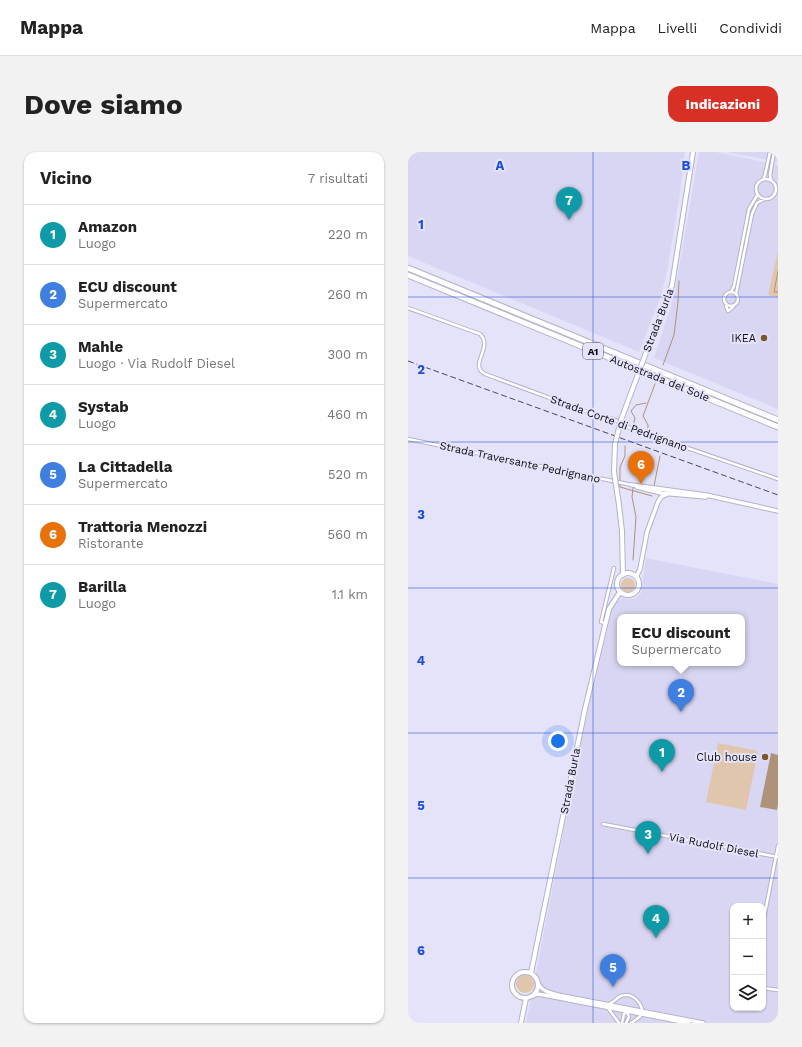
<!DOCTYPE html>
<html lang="it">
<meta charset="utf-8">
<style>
body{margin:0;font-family:"Work Sans",sans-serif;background:#f2f2f2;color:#222}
.controls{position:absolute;right:12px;bottom:12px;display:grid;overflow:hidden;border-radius:8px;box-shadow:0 1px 3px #0004}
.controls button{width:36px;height:36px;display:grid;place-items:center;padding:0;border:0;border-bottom:1px solid #e0e0e0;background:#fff;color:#222;font:20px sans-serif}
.you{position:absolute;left:150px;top:589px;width:14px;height:14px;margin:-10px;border:3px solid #fff;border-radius:50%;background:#1a73e8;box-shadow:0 0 0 6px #1a73e833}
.badge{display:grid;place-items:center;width:26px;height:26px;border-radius:50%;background:#d93025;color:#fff;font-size:13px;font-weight:700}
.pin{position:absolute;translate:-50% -33px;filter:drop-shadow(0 1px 2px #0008)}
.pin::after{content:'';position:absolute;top:21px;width:14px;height:12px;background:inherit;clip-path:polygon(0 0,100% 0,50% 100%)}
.popup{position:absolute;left:209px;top:462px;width:128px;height:52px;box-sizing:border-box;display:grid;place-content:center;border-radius:8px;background:#fff;filter:drop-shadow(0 1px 3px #0005);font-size:13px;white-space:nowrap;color:#767676}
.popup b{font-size:15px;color:#222}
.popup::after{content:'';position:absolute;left:50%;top:100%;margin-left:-8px;border:8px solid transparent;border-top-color:#fff}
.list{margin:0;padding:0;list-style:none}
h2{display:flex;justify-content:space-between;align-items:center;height:52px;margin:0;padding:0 16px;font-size:17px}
h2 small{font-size:13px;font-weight:400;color:#767676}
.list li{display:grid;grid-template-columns:26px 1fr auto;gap:12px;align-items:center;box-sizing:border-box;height:60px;padding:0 16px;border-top:1px solid #e0e0e0}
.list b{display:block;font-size:15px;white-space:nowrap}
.list p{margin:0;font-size:13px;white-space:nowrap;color:#767676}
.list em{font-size:13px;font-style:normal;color:#767676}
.icon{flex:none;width:22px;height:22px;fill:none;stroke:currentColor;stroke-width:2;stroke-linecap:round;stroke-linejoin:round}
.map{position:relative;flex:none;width:370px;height:871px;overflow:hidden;border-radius:12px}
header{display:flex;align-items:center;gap:24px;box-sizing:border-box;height:56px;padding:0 20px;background:#fff;border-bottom:1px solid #e0e0e0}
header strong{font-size:19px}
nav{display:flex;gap:22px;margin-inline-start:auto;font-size:14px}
.intro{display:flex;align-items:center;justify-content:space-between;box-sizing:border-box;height:96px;padding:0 24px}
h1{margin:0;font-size:28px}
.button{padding:10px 18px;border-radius:12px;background:#d93025;color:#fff;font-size:14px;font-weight:700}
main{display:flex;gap:24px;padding:0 24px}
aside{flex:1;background:#fff;border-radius:12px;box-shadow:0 1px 3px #0004}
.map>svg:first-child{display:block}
.built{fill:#d9d6f4;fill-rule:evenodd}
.green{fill:#dfc6ac}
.water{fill:#ac937a}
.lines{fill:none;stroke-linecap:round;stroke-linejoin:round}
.stream{stroke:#ac937a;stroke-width:1}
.minor-casing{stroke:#b4b2c8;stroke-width:4.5}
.tertiary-casing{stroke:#b4b2c8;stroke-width:5.5}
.secondary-casing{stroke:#b4b2c8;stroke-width:6}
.motorway-casing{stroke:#b4b2c8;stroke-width:7}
.minor{stroke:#fff;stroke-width:2.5}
.tertiary{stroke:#fff;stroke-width:3.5}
.secondary{stroke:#fff;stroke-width:4}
.motorway{stroke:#fff;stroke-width:5}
.rail{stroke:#4a4854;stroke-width:1;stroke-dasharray:6 3;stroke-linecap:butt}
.secondary-bridge-casing{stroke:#b4b2c8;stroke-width:6;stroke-linecap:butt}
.secondary-bridge{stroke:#fff;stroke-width:4}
.grid{fill:none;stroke:#1d4ed8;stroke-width:1;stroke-opacity:0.55}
.poi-dot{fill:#7a5730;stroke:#e5e3fa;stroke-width:1.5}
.labels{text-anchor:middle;stroke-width:4;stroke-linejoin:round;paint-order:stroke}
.shield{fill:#e5e3fa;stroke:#4e4c58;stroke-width:1}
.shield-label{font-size:10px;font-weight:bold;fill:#0d0c13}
.street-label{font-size:11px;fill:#0d0c13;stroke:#e5e3fa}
.poi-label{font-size:11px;fill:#0d0c13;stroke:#e5e3fa;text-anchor:end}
.grid-label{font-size:13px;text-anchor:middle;font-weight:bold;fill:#1d4ed8;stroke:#e5e3fa;stroke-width:4;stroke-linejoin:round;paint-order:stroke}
</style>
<header>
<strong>Mappa</strong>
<nav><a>Mappa</a><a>Livelli</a><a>Condividi</a></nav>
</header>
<div class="intro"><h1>Dove siamo</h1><a class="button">Indicazioni</a></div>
<main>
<aside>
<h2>Vicino<small>7 risultati</small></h2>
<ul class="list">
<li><span class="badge" style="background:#0f9aa8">1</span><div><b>Amazon</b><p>Luogo</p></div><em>220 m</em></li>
<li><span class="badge" style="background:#3f7fe0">2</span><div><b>ECU discount</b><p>Supermercato</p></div><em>260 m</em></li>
<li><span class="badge" style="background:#0f9aa8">3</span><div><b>Mahle</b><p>Luogo · Via Rudolf Diesel</p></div><em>300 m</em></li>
<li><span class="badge" style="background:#0f9aa8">4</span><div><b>Systab</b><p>Luogo</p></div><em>460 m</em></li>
<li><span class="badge" style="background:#3f7fe0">5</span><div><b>La Cittadella</b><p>Supermercato</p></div><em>520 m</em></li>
<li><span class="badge" style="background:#e8710a">6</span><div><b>Trattoria Menozzi</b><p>Ristorante</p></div><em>560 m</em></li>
<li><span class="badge" style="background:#0f9aa8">7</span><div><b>Barilla</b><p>Luogo</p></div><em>1.1 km</em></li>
</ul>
</aside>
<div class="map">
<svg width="370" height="871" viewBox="0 0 370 871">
<rect width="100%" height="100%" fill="#e5e3fa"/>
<path class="built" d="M0,0H277L271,48L259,120L253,144L231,200L0,104Z
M291,0H308L370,13V257L246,206L266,144Z
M318,0H370V10Z
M238,406L370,432V871H118L176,575L204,458L209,450L214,446L227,447L233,441ZM212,465H334V511H212ZM325,754H355V856H325Z"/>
<path class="green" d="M370,99V145L360,143Z
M213 433a7 7 0 1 1 14 0a7 7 0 1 1-14 0Z
M310,591L350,599L338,658L298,650Z
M108 832a9 9 0 1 1 18 0a9 9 0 1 1-18 0Z"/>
<path class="water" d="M363,601L370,603V652L369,658L352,655Z"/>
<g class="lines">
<path class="stream" d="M370,119L366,140H370
M255,213L266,183L270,150L271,129
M225,274L227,266L223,259L228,253L238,251
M240,278V273L235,264L247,232
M217,294V304L212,315V335L244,344
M246,334L252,304
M225,336L224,345L228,365L225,408"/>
<g class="minor-casing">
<path id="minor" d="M348 37a10 10 0 1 1 20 0a10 10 0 1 1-20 0Z
M355,28L357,23L362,0
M363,29L362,23L366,0
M316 147a7 7 0 1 1 14 0a7 7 0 1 1-14 0Z
M323,140L326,134L341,57L350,42
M328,142L344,62L349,51L356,47
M318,154L320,159L325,155
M0,156L72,182C86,195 60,213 77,222L196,266L205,267L224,277L370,327
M0,287L224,333
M198,471L193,470L206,416
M195,672L370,705
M355,771L370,694
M355,836L370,838
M201,852C207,850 210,843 217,843C226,842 237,854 233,863C231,866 226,869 223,871
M200,856L211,871
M214,871L216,862L218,859
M218,871L221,865L219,860"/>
</g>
<g class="tertiary-casing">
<path id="tertiary" d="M224,333L298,343L370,359
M229,335L253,341L298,345
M228,425L232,417L239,380L250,350L253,345L260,342
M130,831C133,839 143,841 150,843L295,871
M125,844L129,842L136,843L280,871"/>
</g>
<g class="secondary-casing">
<path id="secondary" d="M242,190L260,146L264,133L285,0
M211,353L214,379L215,423
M209 432a11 11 0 1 1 22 0a11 11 0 1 1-22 0Z
M104 833a13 13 0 1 1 26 0a13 13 0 1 1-26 0Z
M123,821L177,557L201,457L212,440
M113,871L118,846"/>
</g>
<g class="motorway-casing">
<path id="motorway" d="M0,116L370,268
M0,123L370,275"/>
</g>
<use href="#minor" class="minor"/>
<use href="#tertiary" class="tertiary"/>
<use href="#secondary" class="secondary"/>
<use href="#motorway" class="motorway"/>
<path class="rail" d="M0,209L370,343"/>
<g class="secondary-bridge-casing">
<path id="secondary-bridge" d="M211,353L206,320L207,292L213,268L242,190"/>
</g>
<use href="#secondary-bridge" class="secondary-bridge"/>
</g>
<path class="grid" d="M185,0V871M0,145H370M0,290H370M0,436H370M0,581H370M0,726H370"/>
<g class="poi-dot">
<circle cx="356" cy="186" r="4"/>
<circle cx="357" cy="605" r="4"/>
</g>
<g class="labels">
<rect class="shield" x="175" y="191" width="20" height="16" rx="3"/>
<g class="shield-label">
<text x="185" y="203">A1</text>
</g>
<g class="street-label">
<text transform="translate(250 168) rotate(-69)" y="4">Strada Burla</text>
<text transform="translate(252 226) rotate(22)" y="4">Autostrada del Sole</text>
<text transform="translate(211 271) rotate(20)" y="4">Strada Corte di Pedrignano</text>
<text transform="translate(112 310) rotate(12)" y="4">Strada Traversante Pedrignano</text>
<text transform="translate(162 629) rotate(-79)" y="4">Strada Burla</text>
<text transform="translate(306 693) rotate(11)" y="4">Via Rudolf Diesel</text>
</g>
<g class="poi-label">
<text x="348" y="190">IKEA</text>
<text x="349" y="609">Club house</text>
</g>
</g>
<g class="grid-label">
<text x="92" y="18">A</text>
<text x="278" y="18">B</text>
<text x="13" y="77">1</text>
<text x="13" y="222">2</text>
<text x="13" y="367">3</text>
<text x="13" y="513">4</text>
<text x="13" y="658">5</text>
<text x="13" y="803">6</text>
</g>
</svg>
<div class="controls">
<button>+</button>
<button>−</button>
<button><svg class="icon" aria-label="layers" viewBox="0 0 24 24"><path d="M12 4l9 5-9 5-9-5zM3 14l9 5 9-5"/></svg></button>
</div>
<div class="you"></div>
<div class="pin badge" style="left:254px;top:620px;background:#0f9aa8">1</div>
<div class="pin badge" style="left:273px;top:560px;background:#3f7fe0">2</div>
<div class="popup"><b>ECU discount</b>Supermercato</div>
<div class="pin badge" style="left:240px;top:702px;background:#0f9aa8">3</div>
<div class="pin badge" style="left:248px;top:786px;background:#0f9aa8">4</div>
<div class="pin badge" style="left:205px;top:835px;background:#3f7fe0">5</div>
<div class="pin badge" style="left:233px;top:332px;background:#e8710a">6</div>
<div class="pin badge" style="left:161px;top:68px;background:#0f9aa8">7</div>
</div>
</main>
